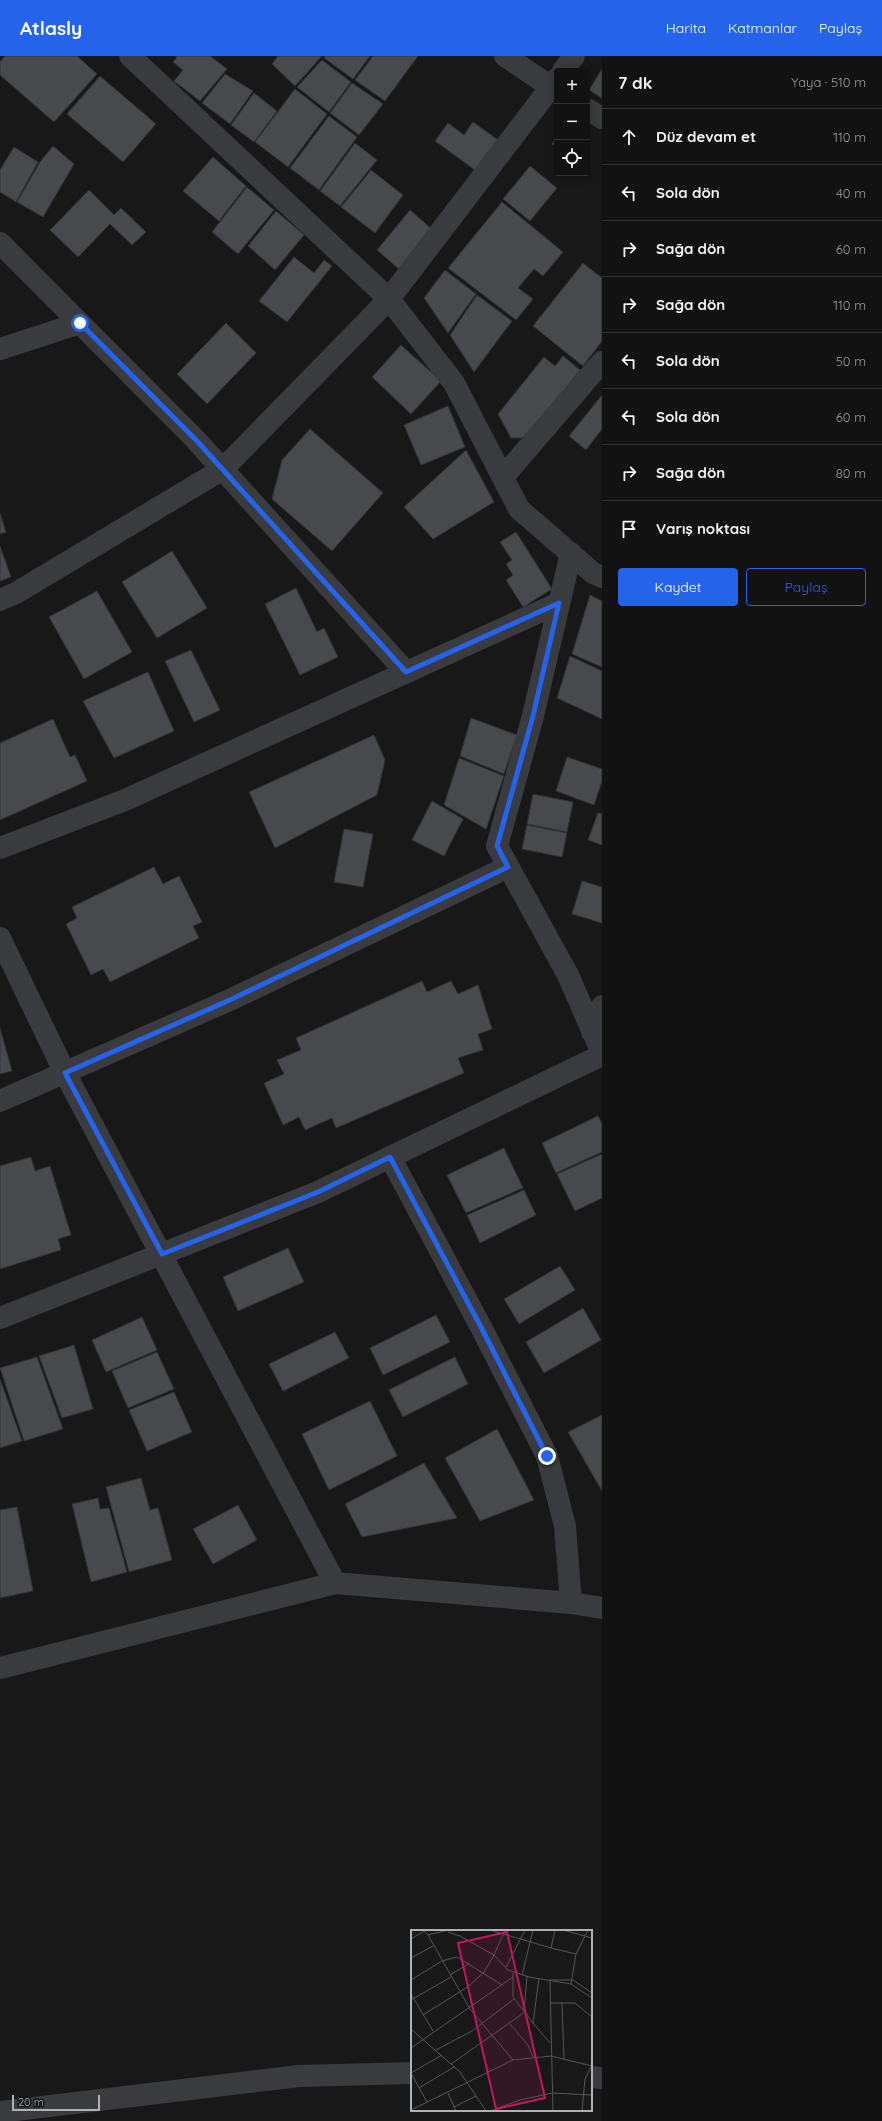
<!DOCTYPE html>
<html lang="tr">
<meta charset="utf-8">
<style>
body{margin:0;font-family:Quicksand,sans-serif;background:#1b1b1c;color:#f1f3f6}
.controls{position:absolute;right:12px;top:12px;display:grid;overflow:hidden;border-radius:4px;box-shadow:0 2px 10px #0003}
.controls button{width:36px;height:36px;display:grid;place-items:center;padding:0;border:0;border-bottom:1px solid #313233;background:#121213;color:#f1f3f6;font:20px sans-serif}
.scale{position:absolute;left:12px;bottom:10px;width:88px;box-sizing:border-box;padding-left:4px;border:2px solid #abb2b8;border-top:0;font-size:11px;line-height:14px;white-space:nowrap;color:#abb2b8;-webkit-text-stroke:3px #131314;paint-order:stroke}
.stop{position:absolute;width:12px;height:12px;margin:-9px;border:3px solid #2563eb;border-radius:50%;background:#fff}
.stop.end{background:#2563eb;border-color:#fff;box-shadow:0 1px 4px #0008}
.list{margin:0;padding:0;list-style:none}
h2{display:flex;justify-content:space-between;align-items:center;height:52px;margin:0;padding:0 16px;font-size:17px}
h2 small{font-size:13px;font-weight:400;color:#9c9ea0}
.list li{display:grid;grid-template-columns:26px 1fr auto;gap:12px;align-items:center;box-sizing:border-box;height:56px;padding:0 16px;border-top:1px solid #313233}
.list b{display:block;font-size:15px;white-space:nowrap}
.list em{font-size:13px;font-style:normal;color:#9c9ea0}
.actions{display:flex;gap:8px;padding:12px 16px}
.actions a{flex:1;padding:9px 0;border:1px solid #2563eb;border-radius:4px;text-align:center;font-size:14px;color:#2563eb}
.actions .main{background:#2563eb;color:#fff}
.icon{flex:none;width:22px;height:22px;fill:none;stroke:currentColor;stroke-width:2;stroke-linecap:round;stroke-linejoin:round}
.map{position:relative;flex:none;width:602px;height:2065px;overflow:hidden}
header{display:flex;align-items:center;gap:24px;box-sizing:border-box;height:56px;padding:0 20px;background:#2563eb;color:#fff}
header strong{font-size:19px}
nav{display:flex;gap:22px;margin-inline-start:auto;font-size:14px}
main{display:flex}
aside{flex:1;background:#121213}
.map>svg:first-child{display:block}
.building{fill:#47494c;stroke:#323335}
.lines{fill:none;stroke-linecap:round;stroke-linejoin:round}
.minor{stroke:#393b3e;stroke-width:22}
.route{stroke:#2563eb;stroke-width:5}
.inset-road{fill:none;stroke:#535659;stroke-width:1}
.view{fill:#c2185b;fill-opacity:0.15;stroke:#c2185b;stroke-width:2}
.inset-edge{fill:none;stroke:#abb2b8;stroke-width:2}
</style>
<header>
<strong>Atlasly</strong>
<nav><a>Harita</a><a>Katmanlar</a><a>Paylaş</a></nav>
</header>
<main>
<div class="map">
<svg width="602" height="2065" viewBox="0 0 602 2065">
<rect width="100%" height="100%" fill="#181819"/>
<path class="building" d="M5,0H77L97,18L54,66L0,19V6Z
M175,0H210L227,13L200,45L174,25L183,14L173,6L177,1Z
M278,0H322L295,30L272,8Z
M325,0H370L353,23L324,2Z
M373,0H418L385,45L355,24Z
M322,4L351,26L329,56L297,31Z
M602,13V42L589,34Z
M225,18L253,35L230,68L202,47Z
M100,20L156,68L123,106L67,58Z
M352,27L383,48L359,79L330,57Z
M295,33L327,58L288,111L255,86Z
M254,37L277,55L254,86L231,69Z
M329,60L357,81L319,134L290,112Z
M473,66L498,84L475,114L435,85L448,67L464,79Z
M557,81V92L552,88Z
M355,87L377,104L340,150L320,135Z
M53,90L74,108L43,161L17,146L40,106Z
M14,91L38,106L16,146L0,136V114Z
M213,101L246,130L219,165L183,135Z
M530,110L557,132L530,165L503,143Z
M371,114L403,139L375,177L341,151Z
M247,131L274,154L238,198L212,176Z
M89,134L114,159L121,152L146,176L132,189L110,168L78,201L50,174Z
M502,146L563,196L543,220L534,213L518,232L533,243L516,264L448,212Z
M410,154L433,174L399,213L377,194Z
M276,155L304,179L275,214L248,190Z
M294,201L314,217L324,204L332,210L287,266L259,245Z
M583,207L602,222V285L583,310L533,270Z
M445,214L476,238L448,277L424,242Z
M477,239L512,265L474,316L450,279Z
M226,267L256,297L207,348L177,318Z
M401,289L441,325L411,358L372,321Z
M563,300L580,314L527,382H511L498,358L544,301L555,310Z
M602,339V373L586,394L569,380Z
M448,350L465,391L421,409L404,369Z
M310,373L383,437L332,495L272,443L282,404Z
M466,394L494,446L433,483L404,451Z
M0,457L6,476L0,478Z
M516,476L552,533L523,551L506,524L513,519L506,508L512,504L500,486Z
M0,490L11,521L0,525Z
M172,495L207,552L157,582L122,526Z
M296,532L317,576L324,572L338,601L300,619L265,548Z
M97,535L132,596L84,623L49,561Z
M590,539L602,545V611L572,598Z
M191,594L220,654L194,666L165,605Z
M570,600L602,615V663L557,642Z
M148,616L174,675L114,702L83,645Z
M471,662L517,679L504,718L460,700Z
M53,663L70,701L75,699L87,725L0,764V687Z
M374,679L385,704L377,739L275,792L249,736Z
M567,701L602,713V725L594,749L556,735Z
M459,702L504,720L486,773L444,749Z
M533,738L573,746L567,776L527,768Z
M432,745L463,763L444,800L412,784Z
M598,757L602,758V789L588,784Z
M527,769L567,777L562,801L522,793Z
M344,773L373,778L363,831L334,826Z
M154,811L163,828L179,820L202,866L193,870L199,882L110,926L103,913L91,919L66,868L77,862L72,851Z
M582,825L602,831V867L572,858Z
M422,925L427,936L451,925L458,938L478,929L492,973L478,978L483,994L458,1002L464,1017L336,1072L332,1062L305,1074L299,1061L283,1069L264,1027L284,1018L277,1004L301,994L296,982Z
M0,972L12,1015L0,1018Z
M598,1060L602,1068V1096L556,1117L542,1087Z
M504,1092L523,1132L466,1157L447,1119Z
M602,1098V1142L575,1155L557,1118Z
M31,1101L35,1115L50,1110L71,1179L58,1183L61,1194L0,1213V1110Z
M524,1134L536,1159L480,1187L467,1159Z
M288,1192L304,1226L238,1255L223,1221Z
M560,1210L575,1234L519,1268L504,1243Z
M583,1252L601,1284L544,1317L526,1286Z
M436,1259L450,1286L383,1319L370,1292Z
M142,1261L157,1294L106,1316L92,1284Z
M335,1276L349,1302L283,1335L269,1308Z
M74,1289L93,1353L62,1362L39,1300Z
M157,1296L174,1333L128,1352L112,1315Z
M37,1301L63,1373L24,1385L0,1312Z
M455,1301L468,1328L403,1361L389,1334Z
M0,1323L22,1385L0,1392Z
M174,1336L192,1376L147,1395L129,1354Z
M370,1345L397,1400L329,1434L302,1378Z
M602,1359V1435L568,1376Z
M497,1373L534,1444L480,1465L445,1402Z
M424,1407L457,1462L362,1481L345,1448Z
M141,1422L150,1454L158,1452L172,1504L129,1516L106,1431Z
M98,1442L100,1453L109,1452L127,1516L91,1526L72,1448Z
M238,1449L257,1484L213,1508L193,1473Z
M17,1451L33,1535L0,1542V1454Z"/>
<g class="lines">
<path class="minor" d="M505,0L557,35
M563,15L574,0
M557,23L389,243L454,327L519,453L593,517L602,521
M587,53L602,62
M0,187L196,384L406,616
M0,293L80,267
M503,421L602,306
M571,497L533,660L497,790L568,919L602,997
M0,544L16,537L223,413L389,243L130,0
M0,792L125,744L559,547
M0,882L65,1017L335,1527
M592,976L602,950
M0,1045L232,943L508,811
M390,1101L482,1273L547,1400L565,1470L571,1547
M0,1262L318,1136L602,999
M0,1612L335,1527L571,1547L602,1552
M591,2021L602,2022
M0,2056L299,2020L412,2017"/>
</g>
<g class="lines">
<path class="route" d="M80,267L196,384L406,616L559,547L533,660L497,790L508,811L232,943L65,1017L162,1198L318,1136L390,1101L482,1273L547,1400"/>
</g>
<g transform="translate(411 1874)">
<rect width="181" height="181" fill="#181819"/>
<path class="inset-road" d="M12,0L17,5L59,79L102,130M79,0L140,18M94,0L83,25L97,40L118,47L160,54L181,68M144,0L140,18L165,24M152,0L181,8M17,5L37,0M0,9L13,1M0,28L22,16M95,37L114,0M102,43V67L122,93M39,45L59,33M111,45L122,0M128,48L122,93L139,113M0,50L31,31L46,27L91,55M138,50H162L181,63M139,51L142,181M160,54L165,24L177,0M0,64L22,101M0,70L40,47M139,73H164L181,87M151,73L153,129M113,80L116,47M12,85L58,56L73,42L83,25L49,6L37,2M99,94L117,115L122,127M0,99L49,142L75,181M0,118L102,47M25,120L61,101L103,69M40,134L114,82M0,143L31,125M0,143L16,172M8,158L43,137M37,163L45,181M43,177L65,166M0,180L102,130L140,126L181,136M79,181L109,170L141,163L181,165M171,181L174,149L181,135"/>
<path class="view" d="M96,2L134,168L85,179L47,13Z"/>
<rect width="181" height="181" class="inset-edge"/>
</g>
</svg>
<div class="controls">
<button>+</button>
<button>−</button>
<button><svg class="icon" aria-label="locate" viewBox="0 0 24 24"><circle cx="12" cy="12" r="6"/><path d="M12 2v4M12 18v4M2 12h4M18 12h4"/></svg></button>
</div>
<div class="scale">20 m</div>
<div class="stop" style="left:80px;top:267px"></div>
<div class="stop end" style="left:547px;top:1400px"></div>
</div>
<aside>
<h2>7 dk<small>Yaya · 510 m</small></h2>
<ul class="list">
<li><svg class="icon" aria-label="ahead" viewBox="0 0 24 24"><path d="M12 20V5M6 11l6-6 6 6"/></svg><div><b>Düz devam et</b></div><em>110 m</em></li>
<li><svg class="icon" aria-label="left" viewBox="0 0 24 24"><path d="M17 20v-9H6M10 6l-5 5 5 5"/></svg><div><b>Sola dön</b></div><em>40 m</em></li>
<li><svg class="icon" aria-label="right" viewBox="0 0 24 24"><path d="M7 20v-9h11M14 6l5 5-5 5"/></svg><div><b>Sağa dön</b></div><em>60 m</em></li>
<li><svg class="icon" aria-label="right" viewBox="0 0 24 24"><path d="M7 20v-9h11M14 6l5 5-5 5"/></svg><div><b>Sağa dön</b></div><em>110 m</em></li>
<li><svg class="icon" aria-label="left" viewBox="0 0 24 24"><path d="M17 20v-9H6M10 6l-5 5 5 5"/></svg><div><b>Sola dön</b></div><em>50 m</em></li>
<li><svg class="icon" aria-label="left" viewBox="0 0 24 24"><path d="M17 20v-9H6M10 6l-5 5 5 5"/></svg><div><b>Sola dön</b></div><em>60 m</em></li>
<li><svg class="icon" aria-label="right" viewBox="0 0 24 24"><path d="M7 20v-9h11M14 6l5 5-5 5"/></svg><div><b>Sağa dön</b></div><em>80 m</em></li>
<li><svg class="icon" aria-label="arrive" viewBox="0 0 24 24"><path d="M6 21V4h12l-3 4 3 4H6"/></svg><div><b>Varış noktası</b></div></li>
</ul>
<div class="actions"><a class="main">Kaydet</a><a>Paylaş</a></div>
</aside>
</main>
